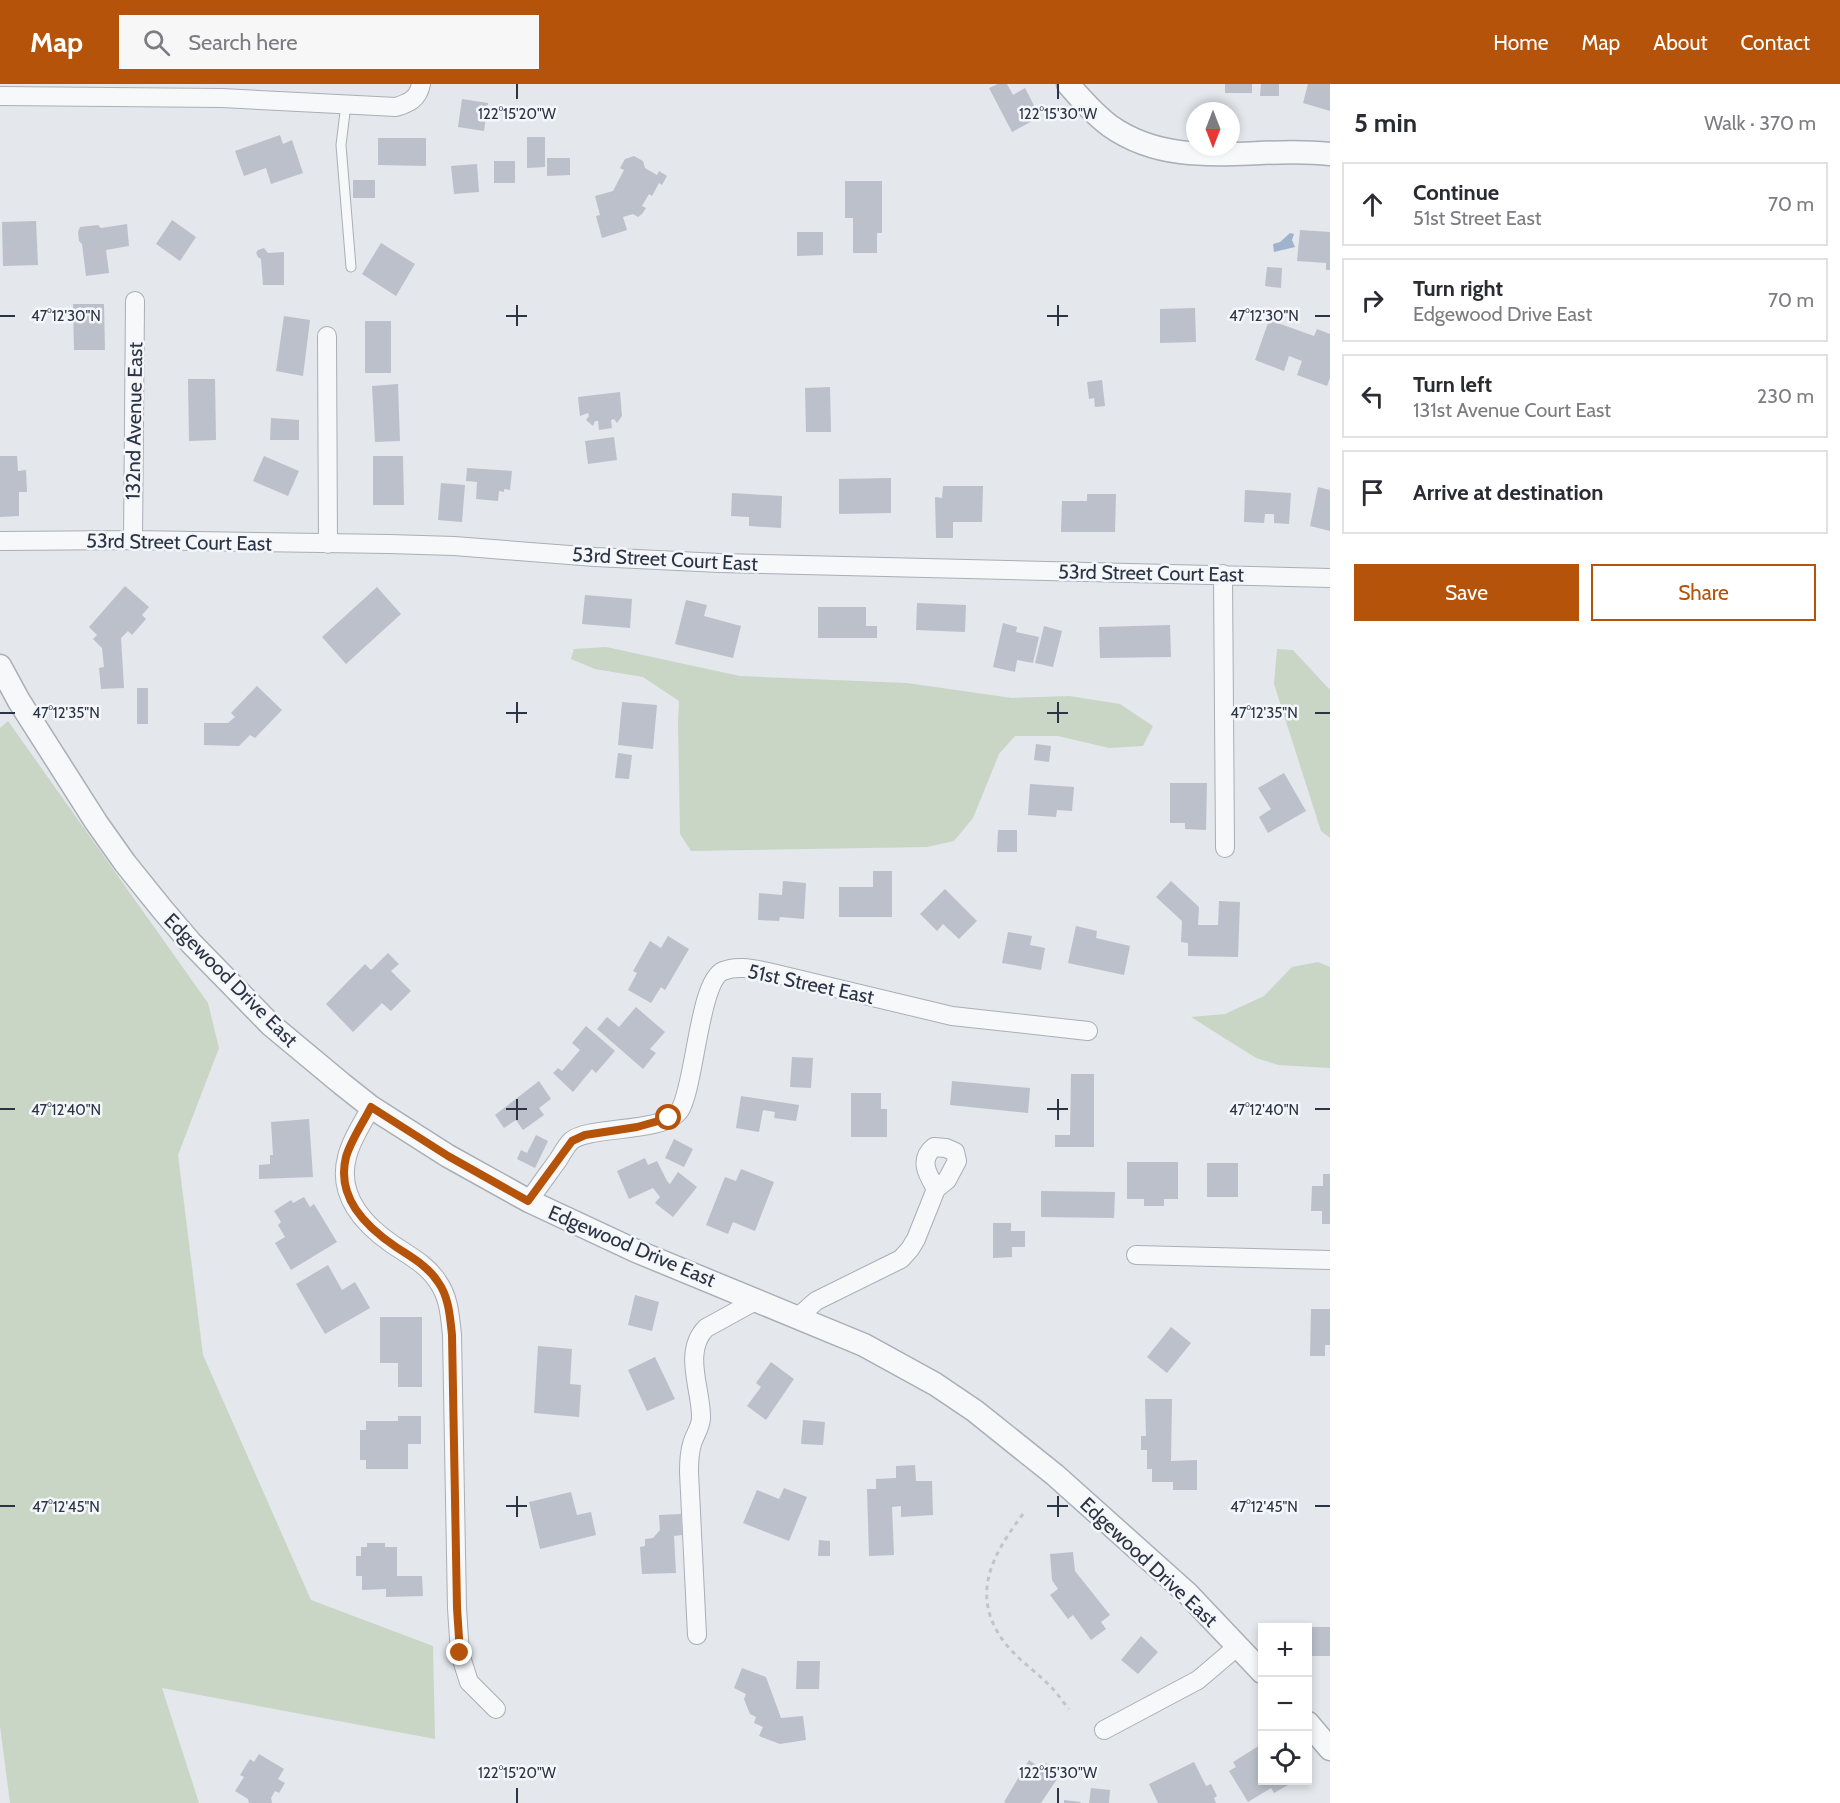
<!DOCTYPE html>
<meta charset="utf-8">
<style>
body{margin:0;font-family:Cabin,sans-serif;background:#f7f7f7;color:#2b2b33}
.controls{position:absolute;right:18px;bottom:18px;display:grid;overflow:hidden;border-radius:0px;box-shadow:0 3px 9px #0003}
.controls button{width:54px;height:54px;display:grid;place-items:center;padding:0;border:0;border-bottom:2px solid #e1e1e2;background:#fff;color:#2b2b33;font:30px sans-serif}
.compass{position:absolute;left:1186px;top:18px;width:54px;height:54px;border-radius:50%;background:#fff;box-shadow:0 3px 9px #0003;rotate:180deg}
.stop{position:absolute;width:18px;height:18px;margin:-14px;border:4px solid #b45309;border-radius:50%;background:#fff}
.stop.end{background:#b45309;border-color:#fff;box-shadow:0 2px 6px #0008}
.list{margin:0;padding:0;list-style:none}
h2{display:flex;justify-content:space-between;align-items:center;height:78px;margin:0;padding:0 24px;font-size:26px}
h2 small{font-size:20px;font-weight:400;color:#7c7c81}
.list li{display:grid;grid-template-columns:39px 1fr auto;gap:18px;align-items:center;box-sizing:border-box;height:84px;margin:0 12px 12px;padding:0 12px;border:2px solid #e1e1e2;border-radius:0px}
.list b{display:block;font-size:22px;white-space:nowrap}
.list p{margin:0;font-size:20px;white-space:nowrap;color:#7c7c81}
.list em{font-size:20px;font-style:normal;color:#7c7c81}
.actions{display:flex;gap:12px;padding:18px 24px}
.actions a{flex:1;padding:14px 0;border:2px solid #b45309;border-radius:0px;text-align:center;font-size:21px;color:#b45309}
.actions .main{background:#b45309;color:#fff}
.icon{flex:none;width:33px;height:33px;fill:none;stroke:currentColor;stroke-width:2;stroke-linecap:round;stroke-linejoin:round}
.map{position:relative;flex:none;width:1330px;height:1719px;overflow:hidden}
header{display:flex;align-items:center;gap:36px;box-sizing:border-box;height:84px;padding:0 30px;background:#b45309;color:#fff}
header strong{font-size:28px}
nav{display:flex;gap:33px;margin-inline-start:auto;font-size:21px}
.search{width:420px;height:54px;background:#f7f7f7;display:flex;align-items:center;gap:15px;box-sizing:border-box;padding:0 21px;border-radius:0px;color:#7c7c81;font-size:22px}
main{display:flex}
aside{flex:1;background:#fff}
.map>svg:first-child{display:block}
.green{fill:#c9d6c5}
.water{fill:#9fb4cc}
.building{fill:#bbc0ca}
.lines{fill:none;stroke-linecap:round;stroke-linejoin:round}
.service-casing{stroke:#a9aeb7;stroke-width:11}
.minor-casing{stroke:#a9aeb7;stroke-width:20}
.tertiary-casing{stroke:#a9aeb7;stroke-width:25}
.path{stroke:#c2c5cb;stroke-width:3;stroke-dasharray:4.5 4.5;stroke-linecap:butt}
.service{stroke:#f7f8fa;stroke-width:9}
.minor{stroke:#f7f8fa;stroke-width:18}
.tertiary{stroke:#f7f8fa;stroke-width:22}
.route{stroke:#b45309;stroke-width:8}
.ticks{fill:none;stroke:#2b3445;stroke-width:2}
.labels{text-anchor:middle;stroke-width:5;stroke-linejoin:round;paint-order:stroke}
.street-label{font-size:20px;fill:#2b3445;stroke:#f4f6f9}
.ticks-label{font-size:15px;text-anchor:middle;fill:#2b3445;stroke:#f4f6f9;stroke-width:5;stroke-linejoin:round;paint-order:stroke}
</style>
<header>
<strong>Map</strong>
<div class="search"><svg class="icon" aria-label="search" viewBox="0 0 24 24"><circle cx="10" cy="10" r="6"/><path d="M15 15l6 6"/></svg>Search here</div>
<nav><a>Home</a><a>Map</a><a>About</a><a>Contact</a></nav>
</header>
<main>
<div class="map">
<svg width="1330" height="1719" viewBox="0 0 1330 1719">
<rect width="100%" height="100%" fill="#e4e7ec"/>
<path class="green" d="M606,563L740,592L907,599L1012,614L1069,612L1120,620L1153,642L1143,662L1109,664L1058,652H1015L999,670L973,734L954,757L927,763L691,767L680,750L678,637L679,617L643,593L595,585L571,575L574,565Z
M1277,565L1293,566L1330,606V754L1321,747L1274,600Z
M8,637L208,919L219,964L178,1071L203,1271L311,1516L433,1562L435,1655L162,1604L199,1719H10L0,1642V644Z
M1318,878L1330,883V984L1278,981L1256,974L1191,933L1225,930L1264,912L1292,883Z"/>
<path class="water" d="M1290,149L1294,150L1292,156L1295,163L1274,168L1273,160L1280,158Z"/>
<path class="building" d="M998,0H1007L1013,11L1025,4L1040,33L1012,48L989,4Z
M1225,0H1252V9H1225Z
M1261,0H1279V12H1260Z
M1308,0H1330V27L1303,19Z
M462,15L488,19L484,47L458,43Z
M280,51L283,60L292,56L303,89L271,100L266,84L244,92L235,67Z
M527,53H545V83L527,84Z
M378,54H426V82L378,81Z
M634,72L643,77L645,84L657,91L659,87L667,92L662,101L659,99L652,112L649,110L642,122L646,124L642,130L638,133L633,130L623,133L627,146L602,154L596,132L600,131L595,112L613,107L624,86L620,84L625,75Z
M547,74H570V91L547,92Z
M494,77H515V99H494Z
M477,80L479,108L454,110L451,82Z
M353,96H375V114H353Z
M845,97H882V149H877V169H853V134H845Z
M172,136L196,153L180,177L156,160Z
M36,137L38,181L3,182L2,138Z
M127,140L129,162L106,166L109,189L86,192L82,160L79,157L78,148L80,143L98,141L101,144Z
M1300,146L1330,148V186H1326V179L1297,177Z
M797,148H823V171L797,172Z
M381,159L415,180L396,212L362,190Z
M264,164L268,169L284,168V201H263L261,175L258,173L256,169L258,166Z
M1267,183L1282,184L1281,204L1265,202Z
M73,220H104L105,266H74Z
M1195,224L1196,258L1160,259V225Z
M284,232L310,236L303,292L276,287Z
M1269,236L1314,252L1317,245L1330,250V294L1327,302L1297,291L1302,277L1289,272L1284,287L1255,276Z
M365,237H391V289H365Z
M188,295H215L216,356L189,357Z
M1102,296L1105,322L1095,323L1094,314L1089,315L1087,298Z
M398,300L400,357L375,358L372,302Z
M830,303L831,348H806L805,304Z
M620,308L622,332L617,339L614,335L611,336L612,344L599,346L598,337H595L593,342L586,336L589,332L588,329L580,332L578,313Z
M271,334L299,336V356H270Z
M614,353L617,376L588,380L585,357Z
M0,372H17L18,387L26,386L27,408H19V432L0,433Z
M264,372L299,387L288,412L253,397Z
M373,372H403L404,421H373Z
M467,384L512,387L510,406L504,405V408L499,407L498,417L476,415L477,398L466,397Z
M891,394V429L839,430V395Z
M441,399L465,401L462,438L438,436Z
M943,402H983L982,438H953V454H936L935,413L942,414Z
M1318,403L1330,406V447L1310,442Z
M1245,406L1291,409L1289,440L1274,439V430H1265L1264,439L1244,438Z
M732,409L782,412L781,444L749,442V433L731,432Z
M1087,410H1116L1115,448H1061L1062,417H1087Z
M125,502L149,523L142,531L146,535L132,551L128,547L121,554L124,604L101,605L99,584L104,583L102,564L93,555L97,551L89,543Z
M377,503L401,530L346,580L322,553Z
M585,511L632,515L630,544L582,540Z
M686,516L707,521L704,532L741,542L733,574L675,560Z
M917,519L966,521L965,548L916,546Z
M818,523H866V542H877V554H818Z
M1003,539L1017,543L1016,548L1039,553L1033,579L1017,576L1015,588L993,583Z
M1170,541L1171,573L1100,574L1099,543Z
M1044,542L1062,547L1053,583L1035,579Z
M257,602L282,626L255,654L250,651L239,662L204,661V639H228L235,633L231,629Z
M137,604H148V640H137Z
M622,618L657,621L653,665L618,661Z
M1036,660L1051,662L1049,678L1034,676Z
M618,669L632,671L629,695L615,694Z
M1284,689L1306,727L1268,749L1259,733L1271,725L1258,704Z
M1170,699H1207L1206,746L1185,745V739H1170Z
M1030,700L1074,703L1072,727L1057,726L1056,733L1028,731Z
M998,746H1017V768H997Z
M873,787H892V833H839V803H873Z
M783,797L806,799L804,835L780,833L779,837L758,836L759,809L782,811Z
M1171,797L1199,823L1198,841H1218L1219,817L1240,818L1238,873L1188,872V859L1181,858L1182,837L1156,813Z
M945,805L977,837L959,855L943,840L937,847L920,830Z
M1076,842L1097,847L1096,854L1130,862L1124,891L1068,879Z
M1008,848L1032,852L1030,861L1045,864L1041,886L1002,879Z
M668,852L689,865L665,906L661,903L651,919L628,906L637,889L633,887L650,857L661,864Z
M388,869L399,880L391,887L411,907L391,927L382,919L353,948L326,920L365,880L371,886Z
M636,923L665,948L650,965L656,969L643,985L597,945L607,933L619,943Z
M586,942L615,967L596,989L592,985L573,1008L553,989L558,984L562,987L580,966L572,959Z
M792,973L813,974L811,1004L790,1003Z
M1071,990H1094V1063H1055V1051H1070Z
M539,997L551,1015L539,1024L544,1031L523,1046L516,1036L504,1044L495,1031Z
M952,997L1030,1004L1028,1029L950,1021Z
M851,1009H881V1025H887V1053H851Z
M741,1012L799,1021L796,1037L774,1034L775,1028L763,1026L759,1048L736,1044Z
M309,1035L313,1093L259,1095V1081L270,1080V1071H273L271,1038Z
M536,1051L548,1057L535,1084L517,1075L521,1066L527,1069Z
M674,1055L693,1065L684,1083L665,1074Z
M645,1074L648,1081L657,1077L667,1097L670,1100L678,1088L697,1103L673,1133L655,1119L660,1113L653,1104L629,1115L617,1087Z
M1127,1078H1178V1115H1164V1122H1144V1115H1127Z
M1207,1079H1238V1113H1207Z
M741,1085L774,1098L755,1147L733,1138L728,1150L706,1141L725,1093L736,1097Z
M1323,1090H1330V1140H1322V1127H1311L1312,1102H1323Z
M1041,1107L1115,1108L1114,1134L1041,1133Z
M304,1113L310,1123L314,1120L337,1158L291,1186L275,1159L285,1153L278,1141L281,1138L274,1127L291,1116L293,1119Z
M993,1139H1011V1147H1025V1163H1012V1173L993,1174Z
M328,1181L342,1206L355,1198L370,1224L325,1250L296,1200Z
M635,1211L659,1218L652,1247L628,1241Z
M1311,1225H1330V1261H1325V1272H1310Z
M380,1233H422V1303H398V1279H380Z
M1171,1243L1191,1259L1167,1289L1147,1273Z
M538,1262L572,1265L570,1300L581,1301L579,1333L534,1329Z
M655,1273L675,1315L647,1327L628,1286Z
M771,1278L794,1295L766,1336L747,1322L761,1303L756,1299Z
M1145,1315H1172L1171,1377L1197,1376V1406H1173V1398H1152V1385H1147V1366H1141V1352H1146Z
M398,1332H421V1360H408V1385H366V1376H360V1346H366V1337H398Z
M803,1336L825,1338L823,1361L801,1360Z
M915,1381L916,1397H932L933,1431L901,1433V1422L892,1423L894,1471L869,1472L867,1405H876V1395L896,1394V1382Z
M784,1404L807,1413L789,1457L743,1439L757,1406L779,1415Z
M571,1408L577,1431L591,1428L596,1451L540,1465L529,1418Z
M681,1430L682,1451L674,1452L676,1489L642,1490L640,1463L645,1462V1455L653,1454L660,1446L659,1431Z
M819,1456L830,1457V1472H818Z
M367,1459H385V1463H397V1492H422L423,1512L386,1513V1505L362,1506V1492H356V1472H361V1463H367Z
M1073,1468L1075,1487L1110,1531L1101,1538L1106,1545L1091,1556L1073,1531L1068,1535L1050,1511L1058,1505L1052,1496L1050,1470Z
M1312,1543H1330V1572H1312Z
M1141,1552L1158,1568L1138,1590L1121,1576Z
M797,1577H820L819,1605H796Z
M742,1584L766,1593L781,1634L803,1632L806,1656L780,1660L759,1652L763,1643L754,1639L756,1633L750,1630L744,1615L746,1610L734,1604Z
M1260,1661L1262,1664V1696H1285L1288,1701L1274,1709L1271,1704L1248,1718L1229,1687L1236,1683L1233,1678Z
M259,1670L284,1685L278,1695L285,1699L279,1709L275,1707L271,1714L272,1719H249L248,1715L235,1707L244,1693L240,1691L250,1675L254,1678Z
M1029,1676L1042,1685L1046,1679L1061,1689L1041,1719H1006L1004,1718Z
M1194,1678L1206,1702L1211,1700L1217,1712L1214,1714L1216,1719H1158L1149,1700Z
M1091,1704L1110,1706L1109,1719H1089Z
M1064,1716L1081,1718L1080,1719H1064Z"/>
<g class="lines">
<g class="service-casing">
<path id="service" d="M346,20L341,61L351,183"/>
</g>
<g class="minor-casing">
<path id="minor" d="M0,12L222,14L396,23C409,19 418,15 421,0
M327,252L328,460
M133,456L135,217
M0,457L133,456L389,460L454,462L595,473L720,479L1330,494
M1223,490L1225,764
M371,1023C363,1039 351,1055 347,1073C337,1111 363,1140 392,1160C408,1171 428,1181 438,1198C449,1213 450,1233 452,1251L457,1524L460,1570L469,1598L496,1625
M529,1117C538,1103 548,1090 558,1076C562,1070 566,1062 571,1057C590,1041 664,1050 680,1026C695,1001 699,897 723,887C737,881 753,885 768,888L952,932L1088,947
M1136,1171L1330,1176
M797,1234L816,1217L901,1175L910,1165L916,1155L936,1105L947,1096L957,1077L955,1068L946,1064L934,1063C918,1076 928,1091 936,1105
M697,1551L689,1388C689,1378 689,1370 692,1360C694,1352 701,1343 701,1334C702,1307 682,1268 706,1244L757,1216
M1104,1646L1198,1596L1238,1562"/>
</g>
<g class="tertiary-casing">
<path id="tertiary" d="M1068,0C1081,15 1094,30 1110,42C1177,89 1256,61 1330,70
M0,582L19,617L96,738L125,779L162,825L191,859L271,941L342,1000L371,1023L448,1072L529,1117L636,1167L864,1261L935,1300L975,1327L1055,1391L1188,1510L1262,1588
M1308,1639L1330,1665"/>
</g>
<path class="path" d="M1023,1430C992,1471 969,1512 1005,1559C1018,1576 1037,1588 1052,1604C1058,1610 1063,1618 1069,1625"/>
<use href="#service" class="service"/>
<use href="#minor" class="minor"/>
<use href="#tertiary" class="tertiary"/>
</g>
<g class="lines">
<path class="route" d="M460,1569L457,1524L452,1251C450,1233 449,1213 438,1198C428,1182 411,1173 396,1163C365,1142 336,1113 346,1073C351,1056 363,1039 371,1023L448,1072L528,1117L572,1057L585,1051L637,1043L669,1034"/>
</g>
<path class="ticks" d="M517,0V15M1058,0V15M517,221V242M1058,221V242M0,232H15M506,232H527M1047,232H1068M1315,232H1330M517,618V639M1058,618V639M0,629H15M506,629H527M1047,629H1068M1315,629H1330M517,1015V1036M1058,1015V1036M0,1025H15M506,1025H527M1047,1025H1068M1315,1025H1330M517,1412V1433M1058,1412V1433M0,1422H15M506,1422H527M1047,1422H1068M1315,1422H1330M517,1704V1719M1058,1704V1719"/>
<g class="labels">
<g class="street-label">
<text transform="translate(134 337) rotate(-89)" y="7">132nd Avenue East</text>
<text transform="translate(179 458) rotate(1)" y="7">53rd Street Court East</text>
<text transform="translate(665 475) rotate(3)" y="7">53rd Street Court East</text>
<text transform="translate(1151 489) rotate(1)" y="7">53rd Street Court East</text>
<text transform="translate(231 896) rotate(45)" y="7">Edgewood Drive East</text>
<text transform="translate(811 900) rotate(12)" y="7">51st Street East</text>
<text transform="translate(632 1162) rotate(23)" y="7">Edgewood Drive East</text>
<text transform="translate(1149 1478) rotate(43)" y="7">Edgewood Drive East</text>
</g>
</g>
<g class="ticks-label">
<text x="517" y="35">122°15'20"W</text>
<text x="1058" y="35">122°15'30"W</text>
<text x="1264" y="237">47°12'30"N</text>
<text x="66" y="237">47°12'30"N</text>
<text x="1264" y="634">47°12'35"N</text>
<text x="66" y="634">47°12'35"N</text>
<text x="1264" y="1031">47°12'40"N</text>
<text x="66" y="1031">47°12'40"N</text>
<text x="1264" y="1428">47°12'45"N</text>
<text x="66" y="1428">47°12'45"N</text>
<text x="517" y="1694">122°15'20"W</text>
<text x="1058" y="1694">122°15'30"W</text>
</g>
</svg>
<div class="controls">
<button>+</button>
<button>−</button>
<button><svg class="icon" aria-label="locate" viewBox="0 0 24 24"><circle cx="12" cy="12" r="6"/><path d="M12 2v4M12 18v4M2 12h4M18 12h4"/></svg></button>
</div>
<svg class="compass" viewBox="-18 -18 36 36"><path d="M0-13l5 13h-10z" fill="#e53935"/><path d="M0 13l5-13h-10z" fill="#7c7c81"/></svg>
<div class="stop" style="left:669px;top:1034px"></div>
<div class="stop end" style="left:460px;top:1569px"></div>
</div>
<aside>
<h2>5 min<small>Walk · 370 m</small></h2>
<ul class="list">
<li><svg class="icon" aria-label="ahead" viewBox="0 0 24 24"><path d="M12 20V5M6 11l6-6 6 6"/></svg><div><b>Continue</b><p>51st Street East</p></div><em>70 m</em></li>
<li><svg class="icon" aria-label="right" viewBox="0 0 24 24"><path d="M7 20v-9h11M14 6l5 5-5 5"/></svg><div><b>Turn right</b><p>Edgewood Drive East</p></div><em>70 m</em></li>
<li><svg class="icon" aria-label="left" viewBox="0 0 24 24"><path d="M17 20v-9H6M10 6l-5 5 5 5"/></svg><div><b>Turn left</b><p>131st Avenue Court East</p></div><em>230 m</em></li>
<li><svg class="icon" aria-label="arrive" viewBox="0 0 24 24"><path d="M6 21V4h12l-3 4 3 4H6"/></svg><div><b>Arrive at destination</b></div></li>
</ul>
<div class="actions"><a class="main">Save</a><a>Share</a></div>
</aside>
</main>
